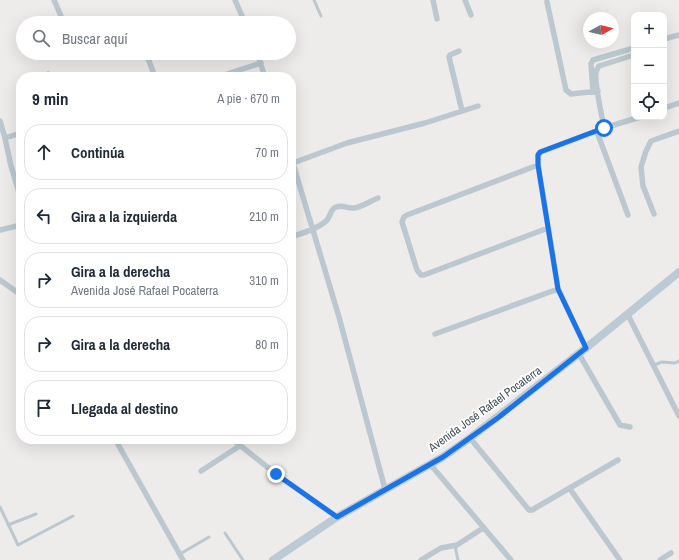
<!DOCTYPE html>
<html lang="es">
<meta charset="utf-8">
<style>
body{margin:0;font-family:"Archivo Narrow",sans-serif;background:#f6f6f7;color:#1f2937}
.controls{position:absolute;right:12px;top:12px;display:grid;overflow:hidden;border-radius:8px;box-shadow:0 4px 16px #0002}
.controls button{width:36px;height:36px;display:grid;place-items:center;padding:0;border:0;border-bottom:1px solid #e0e1e3;background:#fff;color:#1f2937;font:20px sans-serif}
.compass{position:absolute;left:583px;top:12px;width:36px;height:36px;border-radius:50%;background:#fff;box-shadow:0 4px 16px #0002;rotate:82deg}
.stop{position:absolute;width:12px;height:12px;margin:-9px;border:3px solid #1a73e8;border-radius:50%;background:#fff}
.stop.end{background:#1a73e8;border-color:#fff;box-shadow:0 1px 4px #0008}
.list{margin:0;padding:0;list-style:none}
h2{display:flex;justify-content:space-between;align-items:center;height:52px;margin:0;padding:0 16px;font-size:17px}
h2 small{font-size:13px;font-weight:400;color:#747a83}
.list li{display:grid;grid-template-columns:26px 1fr auto;gap:12px;align-items:center;box-sizing:border-box;height:56px;margin:0 8px 8px;padding:0 8px;border:1px solid #e0e1e3;border-radius:16px}
.list b{display:block;font-size:15px;white-space:nowrap}
.list p{margin:0;font-size:13px;white-space:nowrap;color:#747a83}
.list em{font-size:13px;font-style:normal;color:#747a83}
.icon{flex:none;width:22px;height:22px;fill:none;stroke:currentColor;stroke-width:2;stroke-linecap:round;stroke-linejoin:round}
.map{position:relative;flex:none;width:679px;height:560px;overflow:hidden}
.search{position:absolute;background:#fff;box-shadow:0 4px 16px #0002;left:16px;top:16px;width:280px;height:44px;display:flex;align-items:center;gap:10px;box-sizing:border-box;padding:0 14px;border-radius:22px;color:#747a83;font-size:15px}
.panel{position:absolute;background:#fff;box-shadow:0 4px 16px #0002;left:16px;top:72px;width:280px;height:372px;border-radius:16px}
.map>svg:first-child{display:block}
.lines{fill:none;stroke-linecap:round;stroke-linejoin:round}
.lane{stroke:#bbc8cf;stroke-width:3}
.street{stroke:#bbc8cf;stroke-width:5.5}
.secondary{stroke:#bbcad4;stroke-width:8}
.route{stroke:#1a73e8;stroke-width:5}
.labels{text-anchor:middle;stroke-width:3.5;stroke-linejoin:round;paint-order:stroke}
.street-label{font-size:12px;fill:#435159;stroke:#fff}
</style>
<div class="map">
<svg width="679" height="560" viewBox="0 0 679 560">
<rect width="100%" height="100%" fill="#eeebeb"/>
<g class="lines">
<path class="lane" d="M314,0L321,16
M654,365L662,362L675,363L679,361
M0,507L18,545L73,516
M8,525L36,514
M225,533L243,560
M455,546L458,560
M180,554L209,537"/>
<path class="street" d="M54,0L64,23
M235,0L245,23
M433,0L437,19
M465,0L471,15
M547,2L566,90L571,94L598,91
M664,39L679,35
M459,51L450,55L449,57L462,111
M146,53L155,77
M257,53L265,77
M48,74L50,77
M218,77L261,63
M593,91L591,64L593,60L634,48
M664,108L679,103
M0,121L5,138
M604,128C602,115 594,83 596,72C597,69 598,68 599,66L634,55
M597,132L628,215
M21,133L5,138L11,166L21,199
M291,157L339,317L385,489
M293,163L347,143L425,123L478,106
M538,165L407,215L404,217L402,222L417,270L421,275H424L548,228
M654,214L643,186L641,167L646,151L651,141L679,131
M0,230L21,225
M291,237C303,233 315,230 325,222C331,218 329,210 336,207C344,204 347,209 354,208C362,207 370,201 378,198
M0,280L21,295
M628,315L679,416
M435,334L558,289
M586,348L558,289L538,165V155L541,152L604,128L640,117
M579,354L620,425L630,427
M470,438L529,510H532L618,460
M115,439L183,560
M232,439L276,474L337,517
M430,464L511,560
M201,471L241,445
M570,489L620,560
M421,560L441,548L457,545L483,528
M660,560L671,553"/>
<path class="secondary" d="M273,560L337,517L443,457L470,438L586,348L679,272"/>
</g>
<g class="lines">
<path class="route" d="M276,474L337,517L443,457L499,417L586,348L558,289L538,165V155L540,152L604,128"/>
</g>
<g class="labels">
<g class="street-label">
<text transform="translate(485 409) rotate(-36)" y="4">Avenida José Rafael Pocaterra</text>
</g>
</g>
</svg>
<div class="controls">
<button>+</button>
<button>−</button>
<button><svg class="icon" aria-label="locate" viewBox="0 0 24 24"><circle cx="12" cy="12" r="6"/><path d="M12 2v4M12 18v4M2 12h4M18 12h4"/></svg></button>
</div>
<svg class="compass" viewBox="-18 -18 36 36"><path d="M0-13l5 13h-10z" fill="#e53935"/><path d="M0 13l5-13h-10z" fill="#747a83"/></svg>
<div class="stop" style="left:604px;top:128px"></div>
<div class="stop end" style="left:276px;top:474px"></div>
<div class="search"><svg class="icon" aria-label="search" viewBox="0 0 24 24"><circle cx="10" cy="10" r="6"/><path d="M15 15l6 6"/></svg>Buscar aquí</div>
<section class="panel">
<h2>9 min<small>A pie · 670 m</small></h2>
<ul class="list">
<li><svg class="icon" aria-label="ahead" viewBox="0 0 24 24"><path d="M12 20V5M6 11l6-6 6 6"/></svg><div><b>Continúa</b></div><em>70 m</em></li>
<li><svg class="icon" aria-label="left" viewBox="0 0 24 24"><path d="M17 20v-9H6M10 6l-5 5 5 5"/></svg><div><b>Gira a la izquierda</b></div><em>210 m</em></li>
<li><svg class="icon" aria-label="right" viewBox="0 0 24 24"><path d="M7 20v-9h11M14 6l5 5-5 5"/></svg><div><b>Gira a la derecha</b><p>Avenida José Rafael Pocaterra</p></div><em>310 m</em></li>
<li><svg class="icon" aria-label="right" viewBox="0 0 24 24"><path d="M7 20v-9h11M14 6l5 5-5 5"/></svg><div><b>Gira a la derecha</b></div><em>80 m</em></li>
<li><svg class="icon" aria-label="arrive" viewBox="0 0 24 24"><path d="M6 21V4h12l-3 4 3 4H6"/></svg><div><b>Llegada al destino</b></div></li>
</ul>
</section>
</div>
